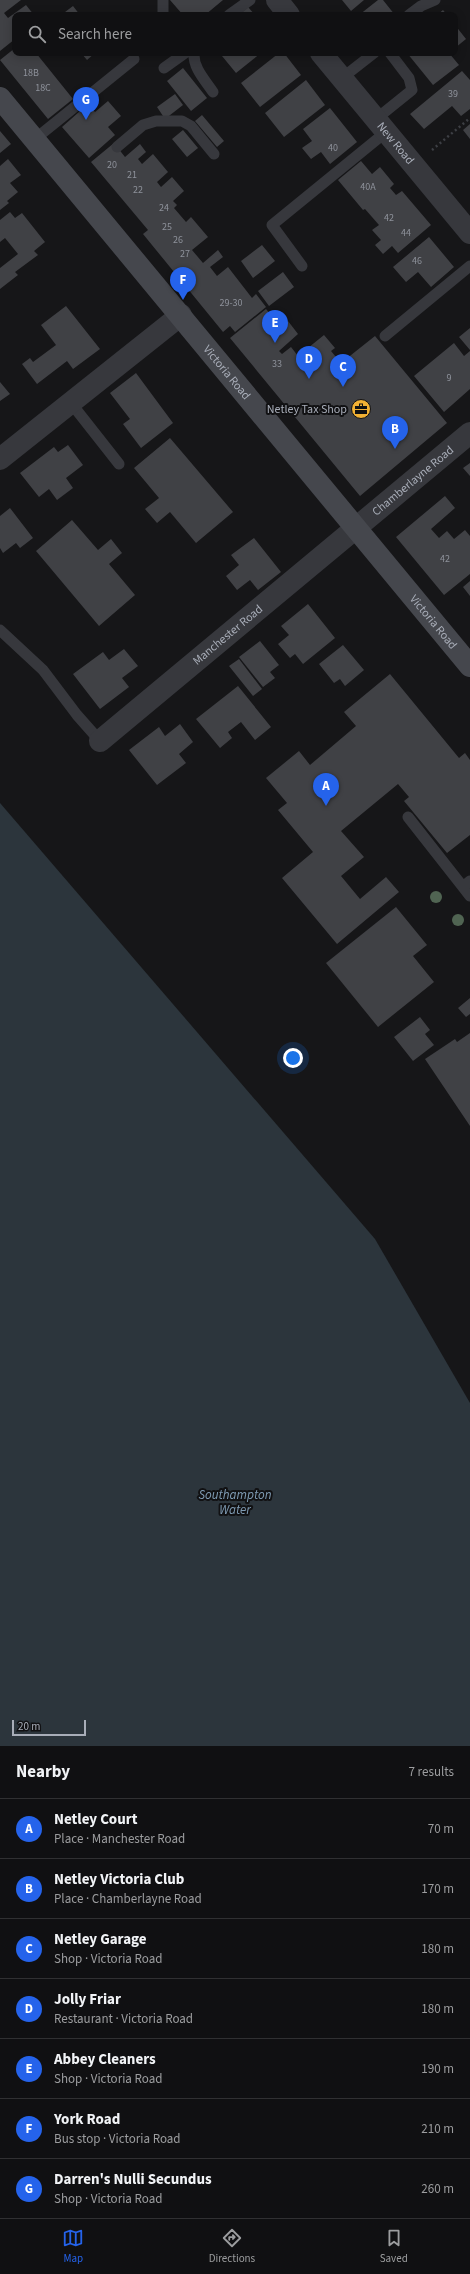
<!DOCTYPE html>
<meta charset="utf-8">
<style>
body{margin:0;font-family:"Source Sans 3",sans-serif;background:#19191b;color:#f1f3f6}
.scale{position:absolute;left:12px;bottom:10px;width:74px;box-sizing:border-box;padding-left:4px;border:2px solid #a8adb8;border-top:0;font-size:11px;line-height:14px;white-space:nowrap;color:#a8adb8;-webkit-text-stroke:3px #111113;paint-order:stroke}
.you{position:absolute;left:293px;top:1058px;width:14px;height:14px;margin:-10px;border:3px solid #fff;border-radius:50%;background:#1a73e8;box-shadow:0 0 0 6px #1a73e833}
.badge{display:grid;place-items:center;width:26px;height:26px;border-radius:50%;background:#2563eb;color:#fff;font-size:13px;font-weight:700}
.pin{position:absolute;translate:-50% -33px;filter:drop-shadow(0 1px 2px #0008)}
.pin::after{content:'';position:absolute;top:21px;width:14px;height:12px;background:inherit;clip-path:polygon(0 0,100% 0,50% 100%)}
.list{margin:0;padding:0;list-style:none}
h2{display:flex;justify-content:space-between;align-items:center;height:52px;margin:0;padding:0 16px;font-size:17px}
h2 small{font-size:13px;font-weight:400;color:#9c9d9f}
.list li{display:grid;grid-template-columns:26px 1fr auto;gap:12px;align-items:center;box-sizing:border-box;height:60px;padding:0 16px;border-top:1px solid #303032}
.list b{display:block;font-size:15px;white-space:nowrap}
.list p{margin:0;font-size:13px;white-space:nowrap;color:#9c9d9f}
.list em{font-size:13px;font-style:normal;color:#9c9d9f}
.icon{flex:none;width:22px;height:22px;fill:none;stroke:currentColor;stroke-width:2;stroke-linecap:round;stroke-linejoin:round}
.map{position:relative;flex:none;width:470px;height:1746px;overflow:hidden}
.search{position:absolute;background:#101012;box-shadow:0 2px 10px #0003;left:12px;right:12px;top:12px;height:44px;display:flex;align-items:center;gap:10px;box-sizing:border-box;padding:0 14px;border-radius:8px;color:#9c9d9f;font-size:15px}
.sheet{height:472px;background:#101012}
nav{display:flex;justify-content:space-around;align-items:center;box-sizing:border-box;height:56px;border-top:1px solid #303032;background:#101012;font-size:11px;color:#9c9d9f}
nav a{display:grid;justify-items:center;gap:2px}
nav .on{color:#2563eb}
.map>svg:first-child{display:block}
.water{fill:#2c353c}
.building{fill:#404145}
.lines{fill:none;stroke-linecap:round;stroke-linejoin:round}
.path{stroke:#3d3f44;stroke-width:2.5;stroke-dasharray:2 3;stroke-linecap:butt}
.lane{stroke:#37383d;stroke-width:11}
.street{stroke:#37383d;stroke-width:22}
.secondary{stroke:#45474d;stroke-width:22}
.tree{fill:#506452}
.labels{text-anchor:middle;stroke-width:4;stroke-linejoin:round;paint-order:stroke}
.number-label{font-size:10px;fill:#8e929b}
.street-label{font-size:12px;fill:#a8adb8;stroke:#111113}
.poi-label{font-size:12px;fill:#a8adb8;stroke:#111113;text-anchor:end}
.water-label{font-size:13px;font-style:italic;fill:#7f9bb3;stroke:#111113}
</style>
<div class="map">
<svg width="470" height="1746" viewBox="0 0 470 1746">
<rect width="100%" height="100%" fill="#161618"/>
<path class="water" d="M0,803L375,1239L470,1403V1746H0Z"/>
<path class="building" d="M0,0H21L4,13L8,18L26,5L34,15H15V39L0,51Z
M170,0H223L205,15H183Z
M342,0H364L351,11Z
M378,0H383L395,15H359Z
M73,6L80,15H61Z
M248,7L255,15H239Z
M443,10L447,15H437Z
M455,25L466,39L455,48Z
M15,48V53H36L73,99L48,119L0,60Z
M81,53H95L87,60Z
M224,53H261L236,73L222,56Z
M279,53H284L301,75L260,107L241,83Z
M407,53H449L459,65L433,85Z
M183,68L207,98L191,111L167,81Z
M462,71L470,80V109L461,116L452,106L424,129L410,114Z
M306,80L325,105L284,137L265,113Z
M175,94L183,105L165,119L157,107Z
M108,101L121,116L108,127L115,135L89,158L62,127L88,104L95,112Z
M330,108L357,142L330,164L321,152L311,159L302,148L312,141L303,129Z
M202,115L224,141L217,147L195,121Z
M470,124V139L463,130Z
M183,130L198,148L187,157L172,139Z
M0,131L11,144L0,153Z
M114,143L125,157L140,144L146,152L138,159L142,164L153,154L168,172L157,182L161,187L172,177L184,191L173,201L177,205L174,208L186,222L191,217L208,237L192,250L203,263L218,250L223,257L210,267L217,276L228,267L252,298L256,294L266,307L235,332L230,326L223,332L143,234L148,230L91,162Z
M8,159L21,175L10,183L18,192L7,201L9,203L0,210V166Z
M361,161L372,174L380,167L394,184L390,188L396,195L402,191L431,225L398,253L392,246L383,254L375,245L381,240L372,230L379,225L365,209L363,210L338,180Z
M10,212L15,218L22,213L45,242L34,251L38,255L15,272L18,275L0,289V268L18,254L5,238L0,242V220Z
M429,237L454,267L431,287L418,272L406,282L393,267Z
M262,245L275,261L253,278L241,261Z
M283,272L294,287L269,306L258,291Z
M66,306L100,349L73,369L67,361L37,384L22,364L30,358L33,362L56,345L41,325Z
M266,309L281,327L288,321L298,334L279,351L282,354L291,347L298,356L324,335L335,348L331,351L341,363L375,336L447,423L360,496L230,338Z
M470,328V350L459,337Z
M454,343L464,356L470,351V389L444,412L414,376Z
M136,373L173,423L141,448L123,424L130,419L110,393Z
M0,382L10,394L0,401Z
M170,438L233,512L196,543L170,512L157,523L145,509L159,498L134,468Z
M68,445L83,465L66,478L73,488L57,500L49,489L39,497L20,473L54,447L58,452Z
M470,463V476L463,468Z
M445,496L455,508L431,529L439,538L447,531L454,539L465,530L470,536V574L444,595L396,537Z
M10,508L33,538L20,548L16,543L3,553L0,548V516Z
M72,520L98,550L111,539L122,553L109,564L135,595L99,626L36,551Z
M254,538L281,572L258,590L250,580L237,590L226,576L239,565L231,555Z
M470,581V596L463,587Z
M308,604L335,638L303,664L295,654L290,658L278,644L289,635L281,626Z
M260,641L279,665L270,672L275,678L263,687L239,657Z
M343,645L364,670L345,686L340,679L334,683L319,664Z
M124,649L138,666L122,678L129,687L100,709L73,674L103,652L109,660Z
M239,659L262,689L253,696L229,666Z
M390,674L459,758L465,753L470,760V835L447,853L404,801L409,797L398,784L341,831L364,857L341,876L360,899L386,877L399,892L337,944L282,878L313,852L278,810L287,803L266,778L299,751L310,765L356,726L344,712Z
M238,686L271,727L255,740L241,722L228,732L232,738L220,748L196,719Z
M180,724L193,742L179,754L186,763L157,785L129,750L159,727L165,736Z
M396,907L427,945L413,956L434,982L378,1027L326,963Z
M470,998V1014L466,1017L458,1008Z
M420,1017L430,1030L425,1034L434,1045L413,1061L394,1037Z
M470,1033V1126L425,1059L455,1039L457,1042Z"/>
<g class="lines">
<path class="path" d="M432,150L470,118"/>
<path class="lane" d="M163,15V0
M229,15L250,0
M409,15L421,6L435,0
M194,53C193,68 205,80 213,92
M164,68L185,53
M342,78L374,53
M376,119L412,90L409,78L390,53
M35,139L134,59
M117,147L143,125L156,121H182L191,126L214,154
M302,266L272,225L386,132
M385,336L470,266
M71,403L119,464
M0,630L43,670L77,715L100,741
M408,817L463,887L470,881
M463,887L470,896"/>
<g class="street">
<path d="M277,0L289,15"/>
<path id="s1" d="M321,53L470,233"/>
<path d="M0,459L181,315"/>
<path id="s2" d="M100,741L470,433"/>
</g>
<path class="secondary" id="s3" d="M0,98L470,666"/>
</g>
<g class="tree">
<circle cx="436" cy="897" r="6"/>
<circle cx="458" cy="920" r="6"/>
</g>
<defs>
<g id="office-disc" transform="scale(1)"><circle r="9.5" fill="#f2b134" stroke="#111113"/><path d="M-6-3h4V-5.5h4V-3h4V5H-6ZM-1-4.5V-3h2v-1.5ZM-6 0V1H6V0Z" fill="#111"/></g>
</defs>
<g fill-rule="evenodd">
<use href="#office-disc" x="361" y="409"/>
</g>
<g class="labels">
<g class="number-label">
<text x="31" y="76">18B</text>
<text x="43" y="91">18C</text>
<text x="453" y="97">39</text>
<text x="333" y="151">40</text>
<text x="112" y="168">20</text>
<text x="132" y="178">21</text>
<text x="368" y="190">40A</text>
<text x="138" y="193">22</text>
<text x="164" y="211">24</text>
<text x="389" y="221">42</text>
<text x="167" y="230">25</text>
<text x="406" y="236">44</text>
<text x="178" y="243">26</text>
<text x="185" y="257">27</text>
<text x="417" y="264">46</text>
<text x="231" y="306">29-30</text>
<text x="277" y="367">33</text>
<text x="449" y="381">9</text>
<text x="445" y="562">42</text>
</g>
<g class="street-label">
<text dy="4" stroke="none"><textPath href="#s1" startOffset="117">New Road</textPath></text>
<text dy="4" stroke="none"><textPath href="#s3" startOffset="356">Victoria Road</textPath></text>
<text dy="4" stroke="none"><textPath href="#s2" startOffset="407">Chamberlayne Road</textPath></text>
<text dy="4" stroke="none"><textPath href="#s3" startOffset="680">Victoria Road</textPath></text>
<text dy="4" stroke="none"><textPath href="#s2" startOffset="166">Manchester Road</textPath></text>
</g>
<g class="poi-label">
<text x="347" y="413">Netley Tax Shop</text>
</g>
<g class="water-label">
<text x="235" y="1499">Southampton<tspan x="235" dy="15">Water</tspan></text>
</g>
</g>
</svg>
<div class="scale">20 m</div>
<div class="you"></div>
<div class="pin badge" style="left:326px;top:806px">A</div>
<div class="pin badge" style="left:395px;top:449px">B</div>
<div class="pin badge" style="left:343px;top:387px">C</div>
<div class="pin badge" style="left:309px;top:379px">D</div>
<div class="pin badge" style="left:275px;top:343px">E</div>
<div class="pin badge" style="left:183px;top:300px">F</div>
<div class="pin badge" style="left:86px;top:120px">G</div>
<div class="search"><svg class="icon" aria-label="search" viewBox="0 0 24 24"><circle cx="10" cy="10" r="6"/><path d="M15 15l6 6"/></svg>Search here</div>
</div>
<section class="sheet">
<h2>Nearby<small>7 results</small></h2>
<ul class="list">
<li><span class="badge">A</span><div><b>Netley Court</b><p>Place · Manchester Road</p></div><em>70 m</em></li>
<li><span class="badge">B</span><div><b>Netley Victoria Club</b><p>Place · Chamberlayne Road</p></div><em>170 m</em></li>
<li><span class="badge">C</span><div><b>Netley Garage</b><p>Shop · Victoria Road</p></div><em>180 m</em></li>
<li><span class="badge">D</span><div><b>Jolly Friar</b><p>Restaurant · Victoria Road</p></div><em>180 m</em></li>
<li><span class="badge">E</span><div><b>Abbey Cleaners</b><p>Shop · Victoria Road</p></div><em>190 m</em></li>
<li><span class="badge">F</span><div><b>York Road</b><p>Bus stop · Victoria Road</p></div><em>210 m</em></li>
<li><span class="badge">G</span><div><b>Darren's Nulli Secundus</b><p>Shop · Victoria Road</p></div><em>260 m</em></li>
</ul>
</section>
<nav>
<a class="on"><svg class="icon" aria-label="map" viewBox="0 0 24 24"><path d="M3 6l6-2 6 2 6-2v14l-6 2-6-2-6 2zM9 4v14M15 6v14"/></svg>Map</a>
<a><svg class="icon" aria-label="directions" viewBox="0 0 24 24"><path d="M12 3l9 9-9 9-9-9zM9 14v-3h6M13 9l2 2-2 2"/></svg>Directions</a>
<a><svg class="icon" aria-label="saved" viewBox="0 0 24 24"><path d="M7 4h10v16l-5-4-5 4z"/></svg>Saved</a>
</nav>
